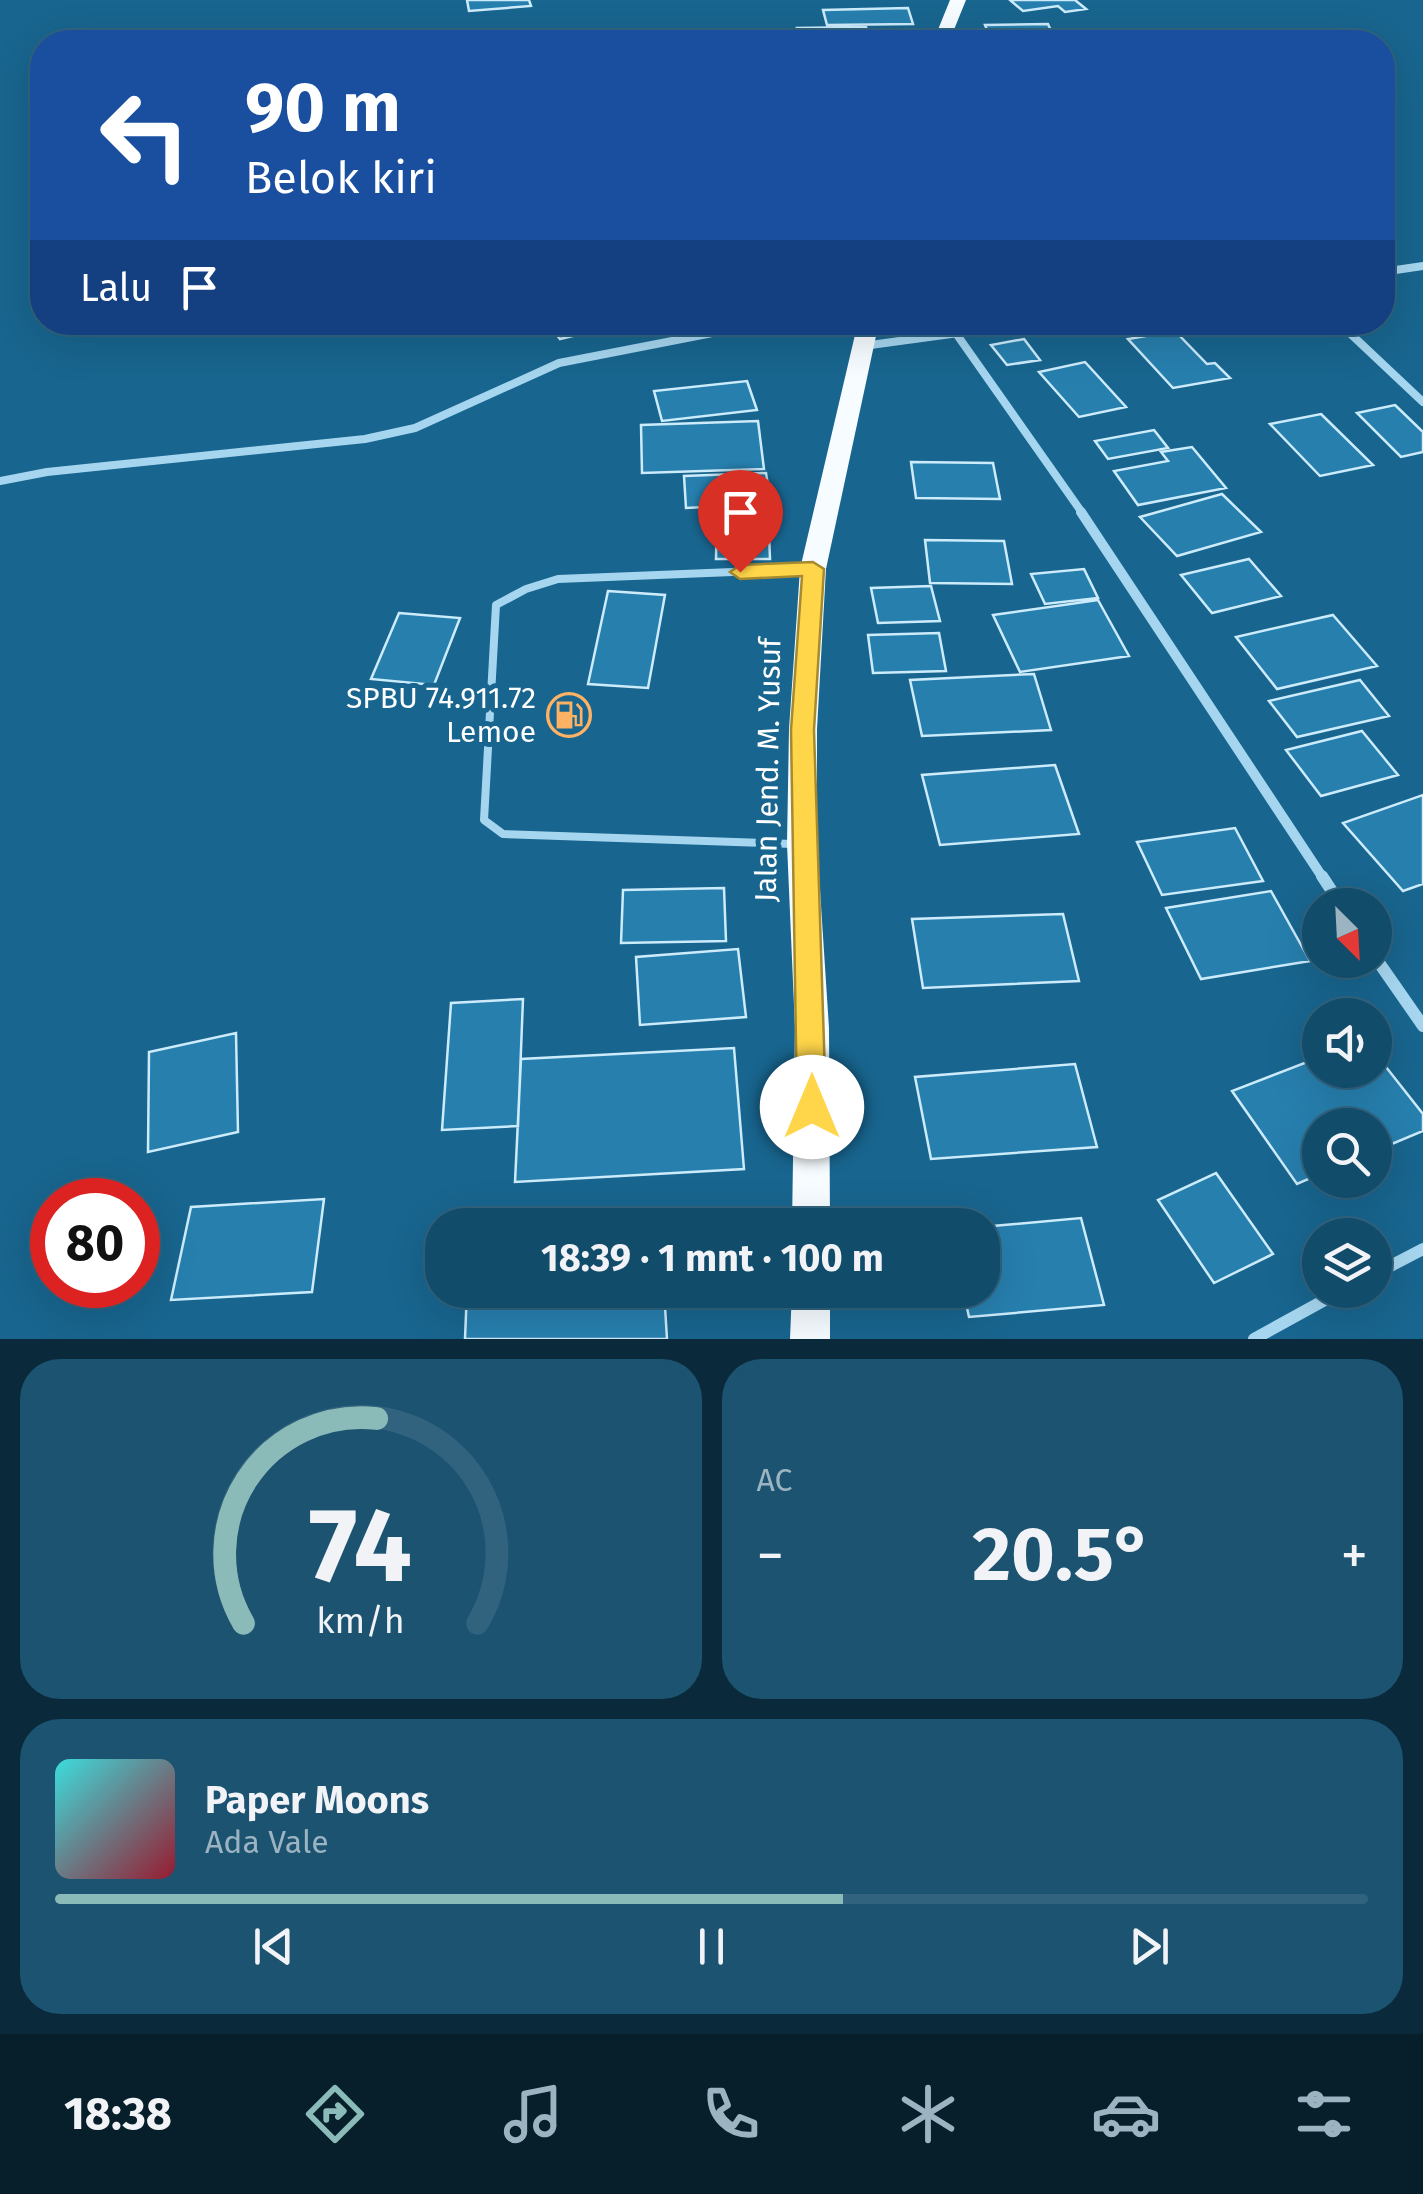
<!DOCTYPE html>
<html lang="id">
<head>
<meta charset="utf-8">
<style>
  body { margin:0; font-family:"Fira Sans",sans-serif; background:#1b5371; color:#f1f3f6; height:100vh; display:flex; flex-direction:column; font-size:38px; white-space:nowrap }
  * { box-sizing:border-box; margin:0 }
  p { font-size:32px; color:#9cb4c1 }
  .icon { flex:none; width:55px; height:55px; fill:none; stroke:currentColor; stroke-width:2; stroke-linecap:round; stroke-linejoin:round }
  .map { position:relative; height:1339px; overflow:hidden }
  .details { display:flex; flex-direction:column; gap:20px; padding:20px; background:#0a2a3b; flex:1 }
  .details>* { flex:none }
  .guide { position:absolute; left:30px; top:30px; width:1365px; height:305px; border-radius:40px; box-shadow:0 10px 40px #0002,0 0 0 2px #31637e; background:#1a4fa0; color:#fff; overflow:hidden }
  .needle { width:65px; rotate:156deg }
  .fabs { position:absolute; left:1302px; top:888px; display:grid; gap:20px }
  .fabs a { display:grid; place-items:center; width:90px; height:90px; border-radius:50%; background:#124c6b; box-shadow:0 10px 40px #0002,0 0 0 2px #31637e; font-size:50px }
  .speed { position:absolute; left:30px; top:1178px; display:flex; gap:20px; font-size:50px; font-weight:700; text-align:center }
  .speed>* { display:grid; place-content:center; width:130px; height:130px; border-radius:50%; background:#124c6b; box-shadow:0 10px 40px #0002,0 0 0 2px #31637e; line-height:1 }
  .speed .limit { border:15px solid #d22; background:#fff; color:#111 }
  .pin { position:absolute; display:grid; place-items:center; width:85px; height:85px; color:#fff; margin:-102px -42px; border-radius:50% 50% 50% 0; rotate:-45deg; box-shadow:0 0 10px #0007 }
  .pin .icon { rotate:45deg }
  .me { position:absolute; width:110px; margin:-55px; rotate:0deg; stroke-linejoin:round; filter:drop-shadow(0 0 8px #0008) }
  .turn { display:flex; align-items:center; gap:35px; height:210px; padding:0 50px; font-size:45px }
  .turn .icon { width:130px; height:130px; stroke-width:2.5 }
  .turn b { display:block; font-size:70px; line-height:85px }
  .then { display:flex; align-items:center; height:95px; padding:0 50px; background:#0003; gap:20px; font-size:38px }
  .big { font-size:75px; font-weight:700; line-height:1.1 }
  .details .widget { flex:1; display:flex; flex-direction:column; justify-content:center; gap:15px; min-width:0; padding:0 35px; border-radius:40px; background:#1b5371 }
  .details .dial { align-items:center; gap:0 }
  .dial svg { height:260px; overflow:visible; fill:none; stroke:#31637e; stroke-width:7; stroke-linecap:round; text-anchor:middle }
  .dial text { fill:#f1f3f6; stroke:none }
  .song { display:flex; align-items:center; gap:30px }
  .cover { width:120px; height:120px; border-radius:15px; background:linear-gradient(135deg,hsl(180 70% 55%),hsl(350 70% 35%)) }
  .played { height:10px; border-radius:5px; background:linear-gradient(90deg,#8bbbb9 60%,#31637e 60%) }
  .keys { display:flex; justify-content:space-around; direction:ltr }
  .heat { display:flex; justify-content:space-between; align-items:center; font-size:55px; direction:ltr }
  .details .tiles { flex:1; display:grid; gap:20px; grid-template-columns:1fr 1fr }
  .widget:last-child { grid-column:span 2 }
  .trip { position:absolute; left:425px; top:1208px; width:575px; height:100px; border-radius:40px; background:#124c6b; box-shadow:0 10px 40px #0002,0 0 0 2px #31637e; font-weight:700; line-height:100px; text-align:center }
  .tab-bar { display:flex; height:160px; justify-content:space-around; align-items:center; background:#071e2b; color:#9cb4c1 }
  .tab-bar .icon { width:70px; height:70px }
  .tab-bar .on { color:#8bbbb9 }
  .tab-bar b { font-size:45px; color:#f1f3f6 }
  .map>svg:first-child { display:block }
  .building { fill:#277fae; stroke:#ccebfb; stroke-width:2.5 }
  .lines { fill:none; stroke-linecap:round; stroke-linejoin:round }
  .service { stroke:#a6d6ef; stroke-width:8 }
  .minor-far2 { stroke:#a6d6ef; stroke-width:8 }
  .minor-far1 { stroke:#a6d6ef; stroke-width:10 }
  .minor { stroke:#a6d6ef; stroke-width:12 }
  .trunk { fill:#f6fcff; fill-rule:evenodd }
  .route { fill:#ffd54a; stroke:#a68a30; stroke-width:2.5 }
  .labels { text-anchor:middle; stroke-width:10; stroke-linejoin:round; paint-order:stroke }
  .poi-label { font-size:30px; fill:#fff; stroke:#18658f; text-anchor:end }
  .street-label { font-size:30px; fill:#fff; stroke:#18658f }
</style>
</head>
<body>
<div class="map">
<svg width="1423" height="1339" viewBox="0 0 1423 1339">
  <rect width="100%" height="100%" fill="#18658f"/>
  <!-- building -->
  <path class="building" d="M467,0H529L531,6L469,11Z
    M1010,0H1075L1086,9L1065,12L1058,6L1023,11Z
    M908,8L913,24L827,25L823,10Z
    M1048,24L1056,42H992L985,25Z
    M866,27L871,42H801L797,28Z
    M547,322H606L610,327L560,339Z
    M1175,331L1207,364L1215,363L1230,378L1173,388L1128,339Z
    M1024,339L1040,360L1007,365L991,345Z
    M1085,362L1126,407L1079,417L1039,372Z
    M747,381L757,410L662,421L654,391Z
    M1395,405L1423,432V452L1401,457L1357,413Z
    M1321,414L1373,465L1320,476L1270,424Z
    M758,421L764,469L642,473L641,425Z
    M1154,430L1168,448L1108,459L1095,441Z
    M1192,447L1226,488L1138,505L1114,471L1168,461L1161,452Z
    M911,462L993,463L1000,499L916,498Z
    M766,473L771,504L686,508L684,476Z
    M1222,494L1261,532L1177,556L1140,517Z
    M717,509H768L770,559H716Z
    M925,540L1004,541L1012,584L930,583Z
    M1249,559L1281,596L1212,613L1181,575Z
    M1084,569L1098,598L1045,604L1031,574Z
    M931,586L940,621L878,623L871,588Z
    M608,591L665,595L648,688L588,684Z
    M1098,600L1129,656L1020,672L993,615Z
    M399,613L460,618L434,685L371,679Z
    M1333,615L1377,666L1277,689L1236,637Z
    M939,633L946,671L873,673L868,635Z
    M1034,674L1051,730L922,736L910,680Z
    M1360,680L1389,716L1297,737L1269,701Z
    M1362,731L1398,775L1321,796L1286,750Z
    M1055,765L1079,834L940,845L922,775Z
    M1423,795V884L1403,891L1343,823Z
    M1235,828L1263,881L1162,895L1137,842Z
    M724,888L726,941L621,943L623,890Z
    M1271,891L1310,961L1201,979L1166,908Z
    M1063,914L1079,981L923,988L912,919Z
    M738,949L746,1017L640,1025L636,957Z
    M523,999L518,1126L442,1130L451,1003Z
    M236,1033L238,1132L148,1152L149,1052Z
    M734,1048L744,1169L515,1182L521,1059Z
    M1375,1053L1423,1114V1131L1375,1151V1125H1320V1174L1297,1184L1232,1091L1320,1057V1070H1375Z
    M1075,1064L1097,1147L931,1159L915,1077Z
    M1216,1173L1273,1254L1214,1283L1158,1200Z
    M324,1199L312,1292L171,1300L191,1207Z
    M1081,1218L1104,1305L969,1317L963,1290H982V1227Z
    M467,1290H664L667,1339H465Z"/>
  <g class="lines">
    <!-- service -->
    <path class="service" d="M793,844L503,834L484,820L496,605L526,589L558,579L807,569"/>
    <!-- minor-far2 -->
    <path class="minor-far2" d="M1382,272L1423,266
      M948,322L1083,514
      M1338,322L1423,402
      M863,346L1039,322
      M0,481L47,472L365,439L415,428L559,363L769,322"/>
    <!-- minor-far1 -->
    <path class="minor-far1" d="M1081,512L1323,878"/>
    <!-- minor -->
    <path class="minor" d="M1322,876L1341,905
      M1375,957L1423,1026
      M1375,1274L1423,1249
      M1254,1339L1343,1290"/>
    <!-- trunk -->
    <path class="trunk" d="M950,0H966L949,42H933Z
      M858,322H879L826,569L817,729V844L829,1028L830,1225H792L795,1028L787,844L789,729L800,569Z
      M792,1290H830V1339H790Z"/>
  </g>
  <!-- route -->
  <path class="route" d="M813,562L824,569L814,730L826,1107L822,1116L812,1120L801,1116L797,1107L791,730L802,576L740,579L730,572L740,565Z"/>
  <!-- icons -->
  <defs>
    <g id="fuel-ring" transform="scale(2.25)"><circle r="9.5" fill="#18658f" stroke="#ffb264" stroke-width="1.5"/><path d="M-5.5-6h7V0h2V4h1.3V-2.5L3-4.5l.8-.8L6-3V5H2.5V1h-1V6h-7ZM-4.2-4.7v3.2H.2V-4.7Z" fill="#ffb264"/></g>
  </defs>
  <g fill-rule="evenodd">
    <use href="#fuel-ring" x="569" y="715"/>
  </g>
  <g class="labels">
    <!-- poi labels -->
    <g class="poi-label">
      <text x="536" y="708">SPBU 74.911.72<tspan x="536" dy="34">Lemoe</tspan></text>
    </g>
    <!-- street labels -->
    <g class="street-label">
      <text transform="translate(768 770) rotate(-89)" y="10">Jalan Jend. M. Yusuf</text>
    </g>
  </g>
</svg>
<div class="fabs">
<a><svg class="needle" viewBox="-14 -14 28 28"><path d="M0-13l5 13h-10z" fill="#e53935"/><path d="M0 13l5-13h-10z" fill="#9cb4c1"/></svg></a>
<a><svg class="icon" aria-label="sound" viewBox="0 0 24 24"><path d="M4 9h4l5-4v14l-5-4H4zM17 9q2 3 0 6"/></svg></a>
<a><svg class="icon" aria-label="search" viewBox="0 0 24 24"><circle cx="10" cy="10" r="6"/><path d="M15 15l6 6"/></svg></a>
<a><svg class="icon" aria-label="layers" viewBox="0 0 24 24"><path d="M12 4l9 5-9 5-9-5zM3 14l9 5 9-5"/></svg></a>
</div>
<div class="speed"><div class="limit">80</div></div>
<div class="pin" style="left:740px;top:572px;background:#d93025"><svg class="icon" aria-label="arrive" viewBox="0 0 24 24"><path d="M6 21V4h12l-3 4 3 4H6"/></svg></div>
<svg class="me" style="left:812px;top:1107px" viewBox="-20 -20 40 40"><circle r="19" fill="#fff"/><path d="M0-13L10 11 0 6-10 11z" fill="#ffd54a"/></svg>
<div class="trip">18:39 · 1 mnt · 100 m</div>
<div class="guide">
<div class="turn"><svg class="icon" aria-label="left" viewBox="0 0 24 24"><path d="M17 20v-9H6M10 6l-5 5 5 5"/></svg><div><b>90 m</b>Belok kiri</div></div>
<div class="then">Lalu<svg class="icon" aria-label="arrive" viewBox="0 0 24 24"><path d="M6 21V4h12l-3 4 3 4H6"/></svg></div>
</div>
</div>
<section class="details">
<div class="tiles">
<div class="widget dial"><svg viewBox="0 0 100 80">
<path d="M14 69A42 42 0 1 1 86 69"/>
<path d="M14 69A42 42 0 0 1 55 6" stroke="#8bbbb9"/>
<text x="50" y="56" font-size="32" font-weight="700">74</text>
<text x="50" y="72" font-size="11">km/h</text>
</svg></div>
<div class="widget"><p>AC</p>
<div class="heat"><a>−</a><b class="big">20.5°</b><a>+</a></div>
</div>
<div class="widget">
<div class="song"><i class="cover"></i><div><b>Paper Moons</b><p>Ada Vale</p></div></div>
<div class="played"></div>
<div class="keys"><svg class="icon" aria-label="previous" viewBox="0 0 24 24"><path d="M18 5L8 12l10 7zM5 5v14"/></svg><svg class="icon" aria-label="pause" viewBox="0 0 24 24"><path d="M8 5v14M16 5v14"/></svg><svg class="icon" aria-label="next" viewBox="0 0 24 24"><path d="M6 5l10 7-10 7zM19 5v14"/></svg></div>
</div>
</div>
</section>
<nav class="tab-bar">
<b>18:38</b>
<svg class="icon on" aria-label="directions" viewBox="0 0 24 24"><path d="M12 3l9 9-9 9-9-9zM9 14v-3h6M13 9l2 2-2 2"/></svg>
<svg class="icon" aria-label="music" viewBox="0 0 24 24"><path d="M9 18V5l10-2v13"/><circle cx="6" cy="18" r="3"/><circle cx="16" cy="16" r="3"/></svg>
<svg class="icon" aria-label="phone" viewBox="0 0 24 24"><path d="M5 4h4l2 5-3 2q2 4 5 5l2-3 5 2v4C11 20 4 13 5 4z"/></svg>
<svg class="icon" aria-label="climate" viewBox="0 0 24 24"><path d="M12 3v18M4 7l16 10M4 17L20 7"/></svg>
<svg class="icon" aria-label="car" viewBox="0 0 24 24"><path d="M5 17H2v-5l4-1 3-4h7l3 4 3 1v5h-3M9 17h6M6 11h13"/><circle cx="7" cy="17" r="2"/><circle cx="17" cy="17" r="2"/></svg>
<svg class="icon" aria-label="filters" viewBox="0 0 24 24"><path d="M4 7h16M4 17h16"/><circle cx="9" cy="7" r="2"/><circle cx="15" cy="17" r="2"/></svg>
</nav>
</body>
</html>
